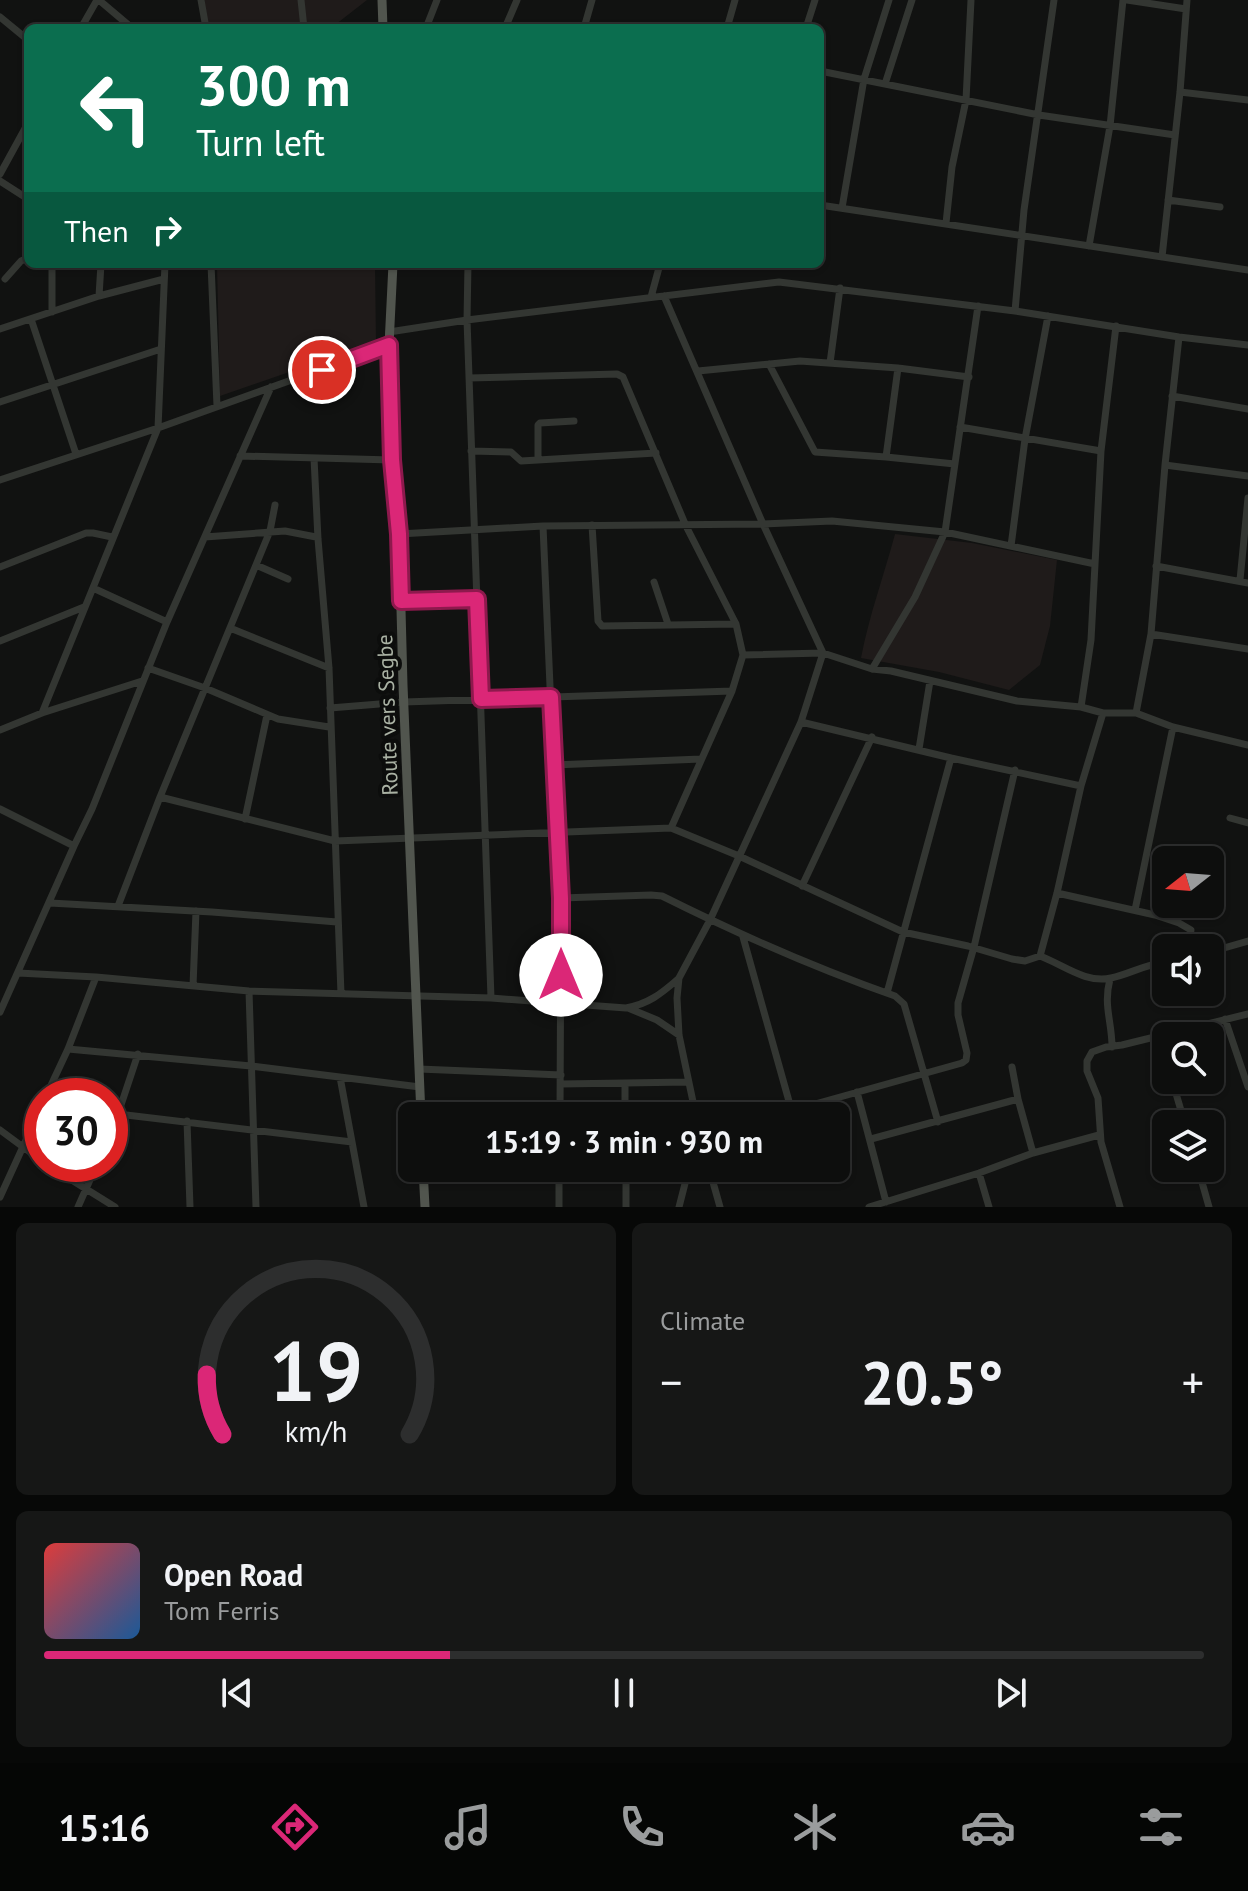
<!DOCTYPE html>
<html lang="en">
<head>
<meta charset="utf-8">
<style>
  body { margin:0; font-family:"PT Sans",sans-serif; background:#161716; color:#f1f3f6; height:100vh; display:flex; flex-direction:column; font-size:30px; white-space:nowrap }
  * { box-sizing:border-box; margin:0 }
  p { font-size:26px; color:#9a9c9d }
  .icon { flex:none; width:44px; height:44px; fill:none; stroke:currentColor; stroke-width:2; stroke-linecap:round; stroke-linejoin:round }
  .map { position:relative; height:1207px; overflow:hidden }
  .drawer { display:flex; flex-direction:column; gap:16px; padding:16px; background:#070807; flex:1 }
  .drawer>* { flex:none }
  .guide { position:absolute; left:24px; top:24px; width:800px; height:244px; border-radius:12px; box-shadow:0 2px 6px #0004,0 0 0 2px #2d2e2e; background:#0b6e4f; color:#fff; overflow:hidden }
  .needle { width:52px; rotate:253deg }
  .tools { position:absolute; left:1152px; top:846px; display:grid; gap:16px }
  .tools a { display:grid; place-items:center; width:72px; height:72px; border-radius:12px; background:#0d0e0d; box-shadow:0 2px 6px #0004,0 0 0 2px #2d2e2e; font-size:40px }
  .speed { position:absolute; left:24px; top:1078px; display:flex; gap:16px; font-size:40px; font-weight:700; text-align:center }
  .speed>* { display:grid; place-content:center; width:104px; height:104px; border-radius:50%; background:#0d0e0d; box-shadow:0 2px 6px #0004,0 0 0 2px #2d2e2e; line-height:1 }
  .speed .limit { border:12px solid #d22; background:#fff; color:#111 }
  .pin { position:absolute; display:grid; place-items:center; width:68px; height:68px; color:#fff; margin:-34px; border:4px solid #fff; border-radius:50%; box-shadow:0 2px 8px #0007 }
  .me { position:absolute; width:88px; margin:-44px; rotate:0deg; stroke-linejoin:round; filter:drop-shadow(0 0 6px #0008) }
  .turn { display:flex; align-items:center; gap:28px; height:168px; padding:0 40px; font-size:36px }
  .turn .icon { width:104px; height:104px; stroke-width:2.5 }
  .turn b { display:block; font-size:56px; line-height:68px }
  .then { display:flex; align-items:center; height:76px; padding:0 40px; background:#0003; gap:16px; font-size:30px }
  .big { font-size:60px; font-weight:800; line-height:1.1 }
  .drawer .widget { flex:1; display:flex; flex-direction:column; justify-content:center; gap:12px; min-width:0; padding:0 28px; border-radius:12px; background:#161716 }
  .drawer .dial { align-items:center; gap:0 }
  .dial svg { height:208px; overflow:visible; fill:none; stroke:#2d2e2e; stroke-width:7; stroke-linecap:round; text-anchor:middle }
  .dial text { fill:#f1f3f6; stroke:none }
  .song { display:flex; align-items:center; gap:24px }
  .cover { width:96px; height:96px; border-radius:12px; background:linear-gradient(135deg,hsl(0 70% 55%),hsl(210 70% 35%)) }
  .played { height:8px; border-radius:4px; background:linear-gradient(90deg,#db2777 35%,#2d2e2e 35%) }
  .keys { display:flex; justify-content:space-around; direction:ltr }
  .heat { display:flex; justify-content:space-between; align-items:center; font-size:44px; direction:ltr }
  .drawer .tiles { flex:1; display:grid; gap:16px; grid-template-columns:1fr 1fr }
  .widget:last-child { grid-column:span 2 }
  .trip { position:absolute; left:398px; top:1102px; width:452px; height:80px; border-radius:12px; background:#0d0e0d; box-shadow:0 2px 6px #0004,0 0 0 2px #2d2e2e; font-weight:800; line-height:80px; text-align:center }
  .dock { display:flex; height:128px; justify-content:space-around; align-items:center; background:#050605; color:#9a9c9d }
  .dock .icon { width:56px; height:56px }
  .dock .active { color:#db2777 }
  .dock b { font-size:36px; color:#f1f3f6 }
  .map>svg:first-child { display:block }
  .green { fill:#1f1b1a }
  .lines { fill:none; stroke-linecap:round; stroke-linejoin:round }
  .minor { stroke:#333632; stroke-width:7 }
  .major { stroke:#51554e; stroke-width:9 }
  .route-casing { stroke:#8e194d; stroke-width:20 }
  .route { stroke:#db2777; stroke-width:14 }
  .labels { text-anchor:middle; stroke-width:8; stroke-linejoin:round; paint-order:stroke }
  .street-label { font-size:22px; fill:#a9b1a3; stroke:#0c0d0c }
</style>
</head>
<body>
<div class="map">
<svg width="1248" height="1207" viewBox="0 0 1248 1207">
  <rect width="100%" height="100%" fill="#111211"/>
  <!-- green -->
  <path class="green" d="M204,0H367L331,28H209Z
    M217,264H375L376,342L220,396Z
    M895,534L972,543L1057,560L1050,626L1040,665L1009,690L939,672L861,658C869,616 884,575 895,534Z"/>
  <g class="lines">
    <!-- minor -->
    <path class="minor" d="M99,0L132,28
      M201,0L206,28
      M301,0L304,28
      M1127,0L1186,9
      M0,17L28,40
      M427,25L450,28
      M81,28L97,0
      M426,28L437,0
      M505,28L517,0
      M584,28L592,0
      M727,28L735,0
      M806,28L815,0
      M820,71L1039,115L1175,135
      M885,84L912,0
      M1180,92L1248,100
      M0,174L28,123
      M0,181L28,199
      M1168,200L1220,207
      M820,205L1248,270
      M842,208L864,79L889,0
      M946,223L952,167L966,100L971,0
      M1089,246L1110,126L1123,0
      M1162,257L1180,92L1187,0
      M52,264V312
      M211,264L217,406
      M468,264L467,320L491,998
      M5,279L21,261L28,258
      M99,296L101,264
      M664,296L763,524L823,653L801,722L710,920L679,978L677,998L679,1035L696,1116
      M651,297L660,264
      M1015,311L1024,210L1054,0
      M31,319L76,454
      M0,329L99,296L164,279
      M389,332L467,320L779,282L1015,311L1179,337L1248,345
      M830,363L840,288
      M769,364L815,452L886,457L955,464
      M698,371L800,361L898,368L969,377
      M469,378L617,374L623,377L686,526L736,624L743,655L732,691L671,828
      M1172,396L1248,409
      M0,402L161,349
      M960,427L1101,451
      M471,451L511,452L521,461L656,453
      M240,456L392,460
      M886,457L898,368
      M314,458L318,539L329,668L341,994
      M538,459V425L540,423L574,421
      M1165,465L1248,476
      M0,480L158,428L389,345
      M592,525L598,621L602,626L736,624
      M543,526L556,823L561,898L560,1116
      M399,534L543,526L763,524L832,521L945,532L1095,564
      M205,537L285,531L316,537L318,539
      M1011,546L1025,439L1048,316
      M256,565L288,579
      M1156,566L1248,583
      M0,567L86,533H93L112,537
      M1240,580L1248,498
      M654,582L668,624
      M93,588L167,622
      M401,601L477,599
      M230,628L329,668
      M1151,634L1248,649
      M0,641L84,607
      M743,655L823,653L872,669L891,671L1017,701L1081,707L1103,713H1136L1173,727L1248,745
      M148,668L205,688L278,719L329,727
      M872,669L915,597L945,532L978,306
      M1081,707L1091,640L1101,451L1116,326
      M330,708L404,702L732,691
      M42,713L158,428L165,264
      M1136,713L1151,634L1165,465L1179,337
      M801,722L951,758L1081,786
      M0,730L42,713L142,681
      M919,749L930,681
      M554,765L701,759
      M160,797L335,841L671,828L739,856L903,932L968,946L1012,959L1025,961L1040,956C1062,964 1086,984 1111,978C1130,974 1146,964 1166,962
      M0,809L74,846
      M1230,818L1248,823
      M245,819L267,715
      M802,886L872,737
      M1057,893L1155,915L1179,923L1191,930L1188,948
      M561,898L651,895L662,896C738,934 815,968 895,996L904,1004L938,1122
      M50,903L212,912L337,922
      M118,906L160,797L270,531L275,505
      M1135,910L1173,727
      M743,937L792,1112
      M1210,952L1248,941
      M1040,956L1057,893L1081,786L1103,713
      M18,973L96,977L249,991L491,998L626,1008C648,1004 661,994 678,979
      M1110,979C1103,1006 1112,1021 1112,1047
      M193,986L196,911
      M249,991L256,1207
      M887,993L951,758
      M628,1008L657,1020L679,1035
      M0,1012L74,846L92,809L167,622L271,387
      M1225,1019L1248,1087
      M1159,1036L1166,1059
      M68,1049L251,1066L420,1087
      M1012,1067L1018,1099L1033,1153
      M419,1069L561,1075
      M340,1077L364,1207
      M1172,1080L1185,1124
      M625,1083V1116
      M561,1084L688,1082
      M857,1092L886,1202
      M46,1096L68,1049L96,977
      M118,1114L352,1142
      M772,1116L962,1063L966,1060L967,1053L958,1015V1003L974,947L1015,770
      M187,1121L190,1207
      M0,1130L42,1161
      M110,1134L118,1114L138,1054
      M871,1139L1018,1099
      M46,1164L115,1207
      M559,1168V1207
      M626,1168V1207
      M709,1168L720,1207
      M1198,1168L1209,1207
      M979,1173L989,1207
      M0,1197L42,1105
      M78,1207L97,1164
      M679,1207L689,1168
      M869,1207L979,1173L1033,1153L1099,1135
      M1120,1207L1101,1142L1098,1098L1087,1071V1061L1092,1052L1106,1047L1122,1045L1248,1014"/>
    <!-- major -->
    <path class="major" d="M382,0L383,28
      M393,264L389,345L392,460L399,534L403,685L421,1116
      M423,1168L425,1207"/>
  </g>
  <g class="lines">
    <!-- route casing -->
    <g class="route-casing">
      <path id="route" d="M322,370L389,345L392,460L399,534L401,601L477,599L481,699L551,697L561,898V975"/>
    </g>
    <!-- route -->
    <use href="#route" class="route"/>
  </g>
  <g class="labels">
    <!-- street labels -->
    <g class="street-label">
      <text transform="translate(387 715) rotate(-92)" y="8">Route vers Segbe</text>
    </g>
  </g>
</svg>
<div class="tools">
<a><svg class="needle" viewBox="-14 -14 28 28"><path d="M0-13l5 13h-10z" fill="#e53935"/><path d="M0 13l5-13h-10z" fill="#9a9c9d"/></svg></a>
<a><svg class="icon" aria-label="sound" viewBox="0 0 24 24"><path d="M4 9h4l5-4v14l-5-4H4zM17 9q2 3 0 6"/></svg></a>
<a><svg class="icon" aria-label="search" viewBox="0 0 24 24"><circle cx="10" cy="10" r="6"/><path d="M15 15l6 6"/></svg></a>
<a><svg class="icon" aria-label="layers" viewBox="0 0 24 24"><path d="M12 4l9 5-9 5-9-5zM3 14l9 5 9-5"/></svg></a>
</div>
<div class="speed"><div class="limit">30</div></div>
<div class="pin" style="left:322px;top:370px;background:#d93025"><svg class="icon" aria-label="arrive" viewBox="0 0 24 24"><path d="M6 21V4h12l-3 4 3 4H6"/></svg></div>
<svg class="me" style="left:561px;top:975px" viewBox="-20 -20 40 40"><circle r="19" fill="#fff"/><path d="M0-13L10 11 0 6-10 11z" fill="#db2777"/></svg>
<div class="trip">15:19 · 3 min · 930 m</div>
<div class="guide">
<div class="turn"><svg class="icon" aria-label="left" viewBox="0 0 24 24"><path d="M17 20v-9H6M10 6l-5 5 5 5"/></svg><div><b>300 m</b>Turn left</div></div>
<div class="then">Then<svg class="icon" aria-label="right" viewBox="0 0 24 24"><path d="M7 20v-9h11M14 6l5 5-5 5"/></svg></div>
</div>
</div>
<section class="drawer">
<div class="tiles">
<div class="widget dial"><svg viewBox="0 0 100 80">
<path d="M14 69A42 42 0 1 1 86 69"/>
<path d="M14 69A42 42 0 0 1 8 46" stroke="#db2777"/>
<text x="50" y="56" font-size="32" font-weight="700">19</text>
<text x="50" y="72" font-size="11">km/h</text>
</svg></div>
<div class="widget"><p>Climate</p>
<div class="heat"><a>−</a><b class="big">20.5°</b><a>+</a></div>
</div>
<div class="widget">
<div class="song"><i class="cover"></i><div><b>Open Road</b><p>Tom Ferris</p></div></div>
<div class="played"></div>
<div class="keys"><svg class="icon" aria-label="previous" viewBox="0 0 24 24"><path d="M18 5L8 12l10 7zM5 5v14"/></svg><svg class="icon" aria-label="pause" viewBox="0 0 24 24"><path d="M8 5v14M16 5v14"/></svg><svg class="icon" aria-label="next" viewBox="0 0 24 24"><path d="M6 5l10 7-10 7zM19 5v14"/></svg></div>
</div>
</div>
</section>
<nav class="dock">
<b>15:16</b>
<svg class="icon active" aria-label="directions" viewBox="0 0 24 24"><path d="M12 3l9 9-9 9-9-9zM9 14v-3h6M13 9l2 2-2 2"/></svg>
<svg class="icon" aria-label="music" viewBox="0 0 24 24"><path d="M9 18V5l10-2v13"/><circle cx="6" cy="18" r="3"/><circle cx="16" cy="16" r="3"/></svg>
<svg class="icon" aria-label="phone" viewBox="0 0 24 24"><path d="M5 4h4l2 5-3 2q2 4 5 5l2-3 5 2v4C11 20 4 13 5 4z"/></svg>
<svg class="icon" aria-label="climate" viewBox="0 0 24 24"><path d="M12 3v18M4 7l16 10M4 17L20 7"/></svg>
<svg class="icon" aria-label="car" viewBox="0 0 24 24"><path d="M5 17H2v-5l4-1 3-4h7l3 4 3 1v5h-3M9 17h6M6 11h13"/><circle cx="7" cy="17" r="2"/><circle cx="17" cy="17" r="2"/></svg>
<svg class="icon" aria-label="filters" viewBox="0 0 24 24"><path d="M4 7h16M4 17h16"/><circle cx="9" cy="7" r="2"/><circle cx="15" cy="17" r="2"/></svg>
</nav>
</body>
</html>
